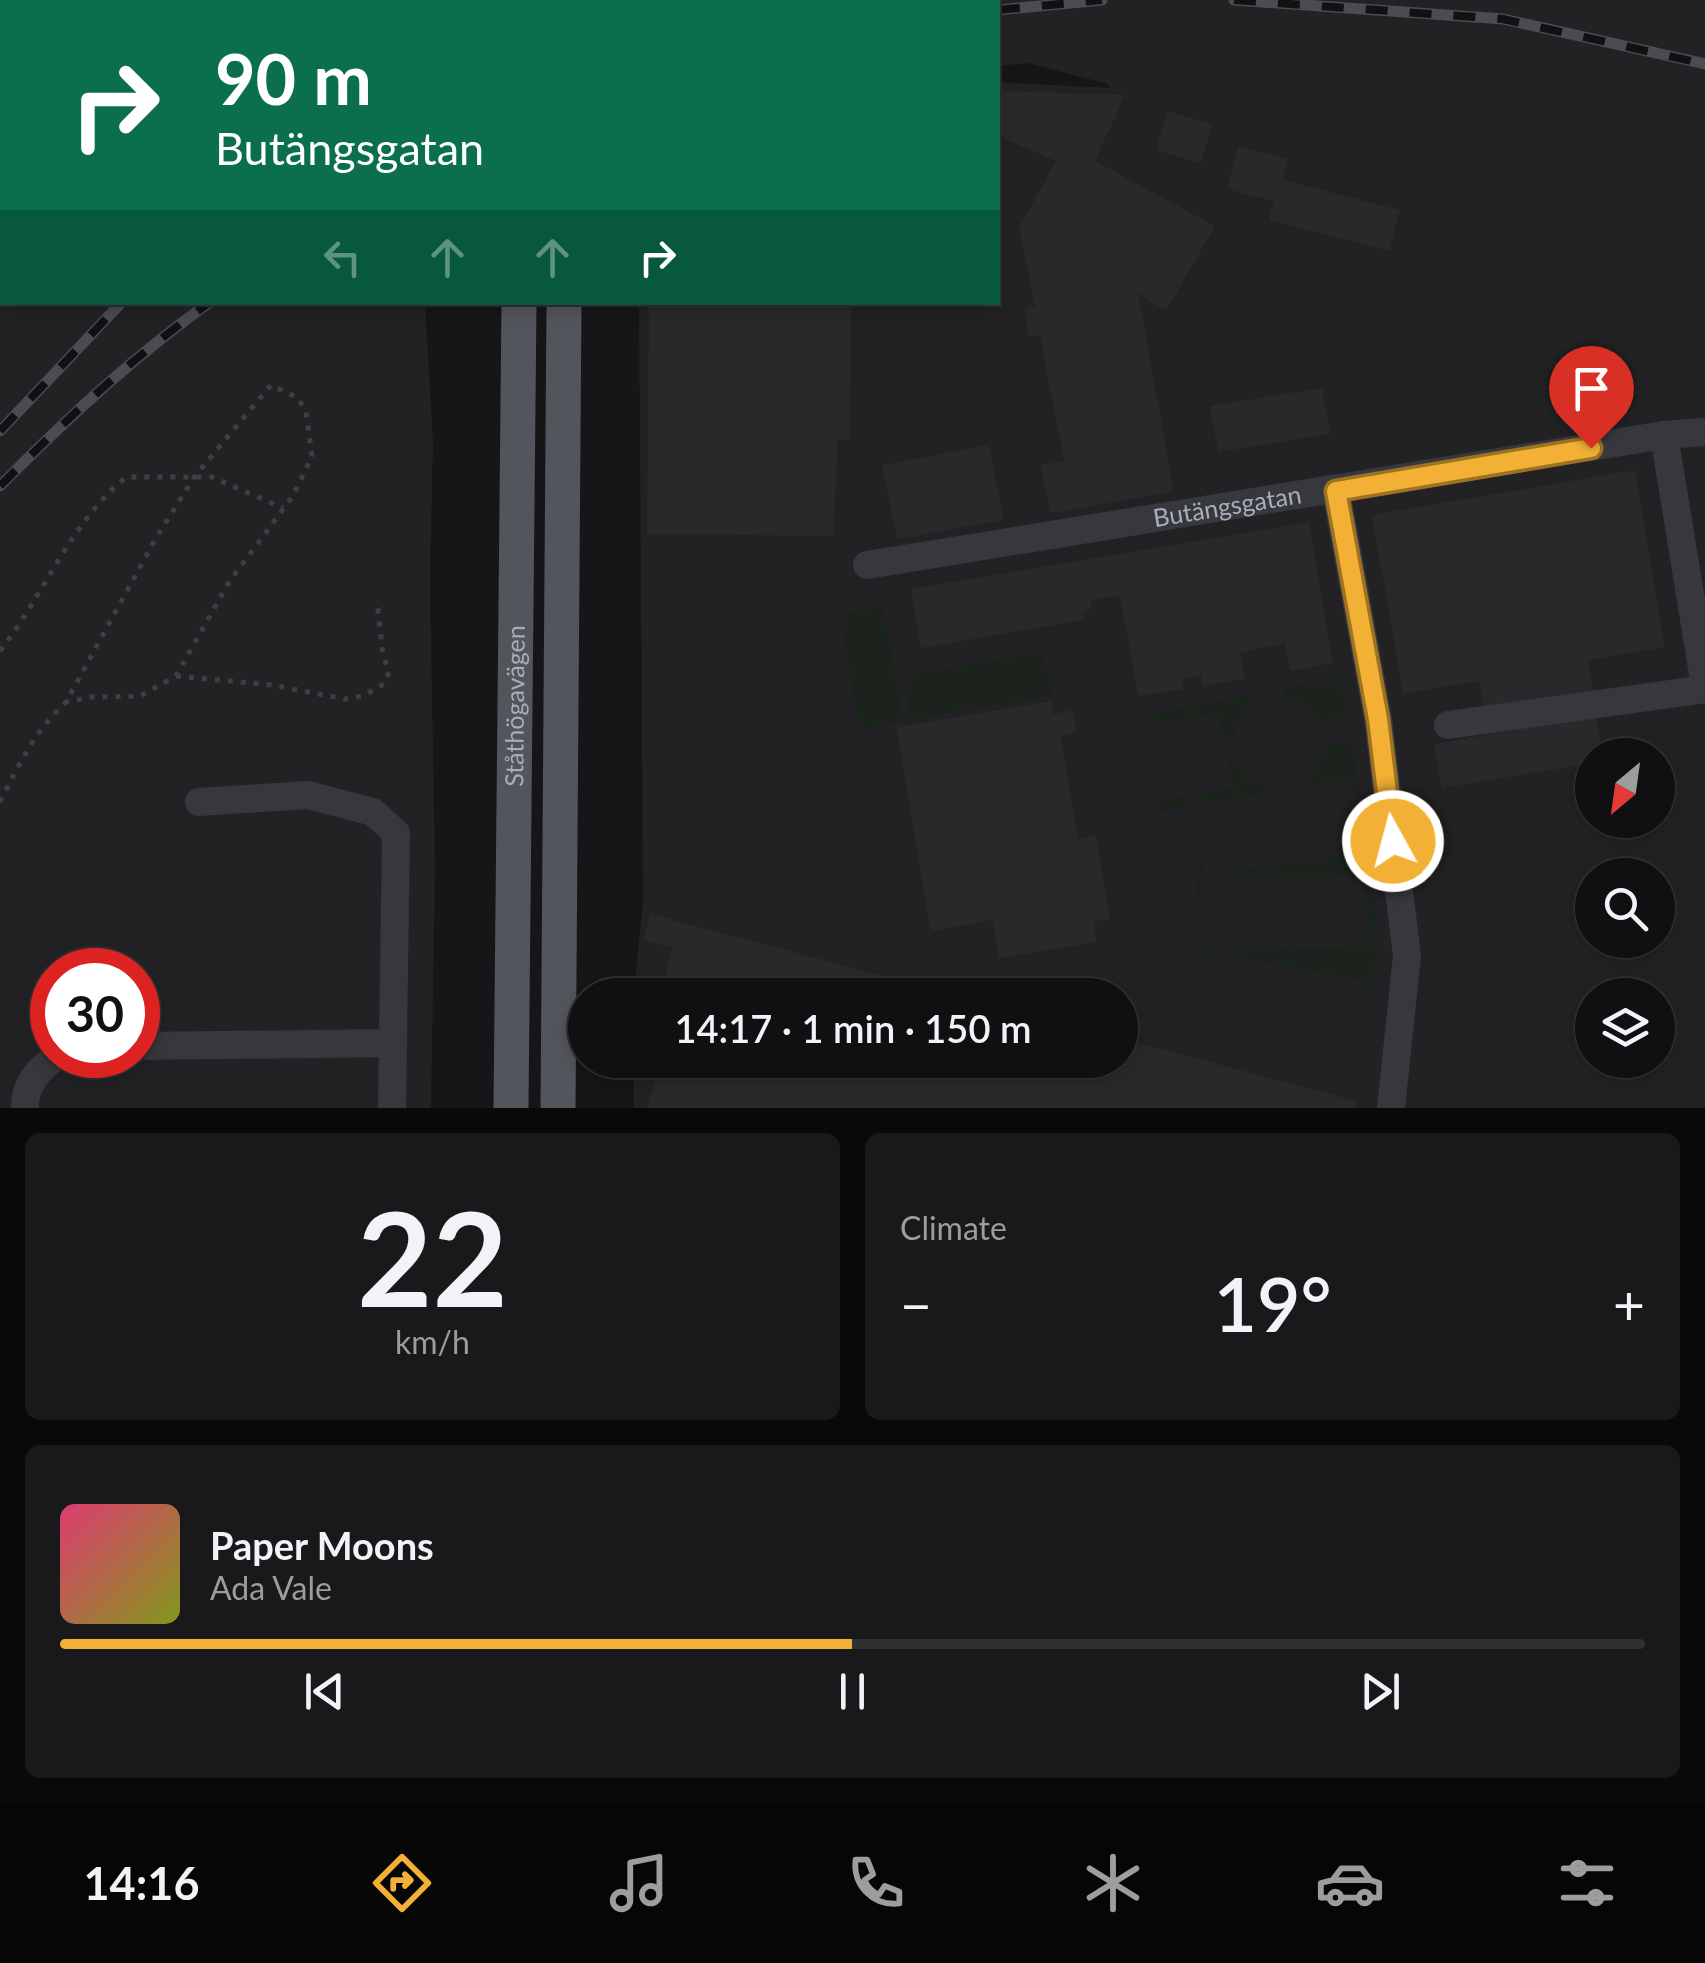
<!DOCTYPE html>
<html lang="en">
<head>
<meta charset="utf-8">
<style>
  body { margin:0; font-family:Lato,sans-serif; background:#19191b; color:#f1f3f6; height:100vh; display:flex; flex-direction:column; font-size:38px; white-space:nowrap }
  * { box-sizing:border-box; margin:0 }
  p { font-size:32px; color:#9c9d9f }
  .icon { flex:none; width:55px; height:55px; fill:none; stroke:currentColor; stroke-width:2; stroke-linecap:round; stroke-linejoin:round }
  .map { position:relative; height:1108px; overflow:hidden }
  .details { display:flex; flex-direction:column; gap:25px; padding:25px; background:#09090a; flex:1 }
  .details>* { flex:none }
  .top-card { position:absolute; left:0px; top:0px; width:1000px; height:305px; box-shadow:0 5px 15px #0003,0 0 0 2px #303032; background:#0b6e4f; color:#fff; overflow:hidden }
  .needle { width:65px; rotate:209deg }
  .fabs { position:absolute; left:1575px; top:738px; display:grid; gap:20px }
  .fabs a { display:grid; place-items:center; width:100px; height:100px; border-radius:50%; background:#101012; box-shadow:0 5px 15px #0003,0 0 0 2px #303032; font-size:50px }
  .speed { position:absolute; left:30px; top:948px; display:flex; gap:20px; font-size:50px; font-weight:700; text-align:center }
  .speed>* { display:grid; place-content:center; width:130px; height:130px; border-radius:50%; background:#101012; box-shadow:0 5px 15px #0003,0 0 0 2px #303032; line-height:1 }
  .speed .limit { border:15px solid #d22; background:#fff; color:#111 }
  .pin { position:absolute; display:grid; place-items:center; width:85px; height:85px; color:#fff; margin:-102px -42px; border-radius:50% 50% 50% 0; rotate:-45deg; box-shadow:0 0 10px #0007 }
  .pin .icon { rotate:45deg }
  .me { position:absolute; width:110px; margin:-55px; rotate:353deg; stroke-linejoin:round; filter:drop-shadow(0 0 8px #0008) }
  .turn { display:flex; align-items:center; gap:35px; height:210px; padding:0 50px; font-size:45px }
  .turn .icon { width:130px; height:130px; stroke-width:2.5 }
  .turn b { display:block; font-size:70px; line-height:85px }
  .lanes { display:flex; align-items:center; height:95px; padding:0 50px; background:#0003; justify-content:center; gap:50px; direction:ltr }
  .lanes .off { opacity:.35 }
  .big { font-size:75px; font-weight:600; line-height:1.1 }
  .details .tile { flex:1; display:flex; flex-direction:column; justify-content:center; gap:15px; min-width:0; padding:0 35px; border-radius:15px; background:#19191b }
  .details .dial { align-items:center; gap:0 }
  .dial b { font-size:130px; line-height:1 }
  .song { display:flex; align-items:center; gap:30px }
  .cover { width:120px; height:120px; border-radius:15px; background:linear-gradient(135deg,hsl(340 70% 55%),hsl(70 70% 35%)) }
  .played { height:10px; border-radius:5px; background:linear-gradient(90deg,#f2b134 50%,#303032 50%) }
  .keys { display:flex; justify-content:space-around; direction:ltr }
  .heat { display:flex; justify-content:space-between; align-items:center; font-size:55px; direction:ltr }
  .details .tiles { flex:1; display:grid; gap:25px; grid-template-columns:1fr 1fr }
  .tile:last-child { grid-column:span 2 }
  .trip { position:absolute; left:568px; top:978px; width:570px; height:100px; border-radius:50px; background:#101012; box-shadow:0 5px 15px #0003,0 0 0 2px #303032; font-weight:600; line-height:100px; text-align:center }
  .tabs { display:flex; height:160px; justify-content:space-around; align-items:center; background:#060607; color:#9c9d9f }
  .tabs .icon { width:70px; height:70px }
  .tabs .on { color:#f2b134 }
  .tabs b { font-size:45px; color:#f1f3f6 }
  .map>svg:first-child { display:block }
  .built { fill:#222225; fill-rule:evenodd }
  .green { fill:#1c231d }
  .building { fill:#29292c }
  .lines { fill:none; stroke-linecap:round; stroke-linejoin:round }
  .major-tunnel { stroke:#333438; stroke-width:35; stroke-dasharray:35 18; stroke-linecap:butt }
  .path { stroke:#3d3f44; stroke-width:5; stroke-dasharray:5 8; stroke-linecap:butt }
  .minor { stroke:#37383d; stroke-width:28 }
  .major { stroke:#53555c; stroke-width:35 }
  .rail-casing { stroke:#4a4c52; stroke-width:11 }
  .rail { stroke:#111113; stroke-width:8; stroke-dasharray:22; stroke-linecap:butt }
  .route-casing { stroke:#9d7322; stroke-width:25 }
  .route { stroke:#f2b134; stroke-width:18 }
  .labels { text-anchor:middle; stroke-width:10; stroke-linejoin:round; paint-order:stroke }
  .street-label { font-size:25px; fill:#a8adb8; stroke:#111113 }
</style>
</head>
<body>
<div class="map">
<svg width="1705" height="1108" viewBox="0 0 1705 1108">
  <rect width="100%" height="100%" fill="#161618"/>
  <!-- built -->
  <path class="built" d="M0,0H1705V1108H634V1060H1120V995H634L643,900L639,303L998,302V82L1110,88L1108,84L1028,63L998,66V2H2V302L425,303L433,441L430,579L435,868L431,1108H0ZM1592,755H1658V820H1592ZM1592,875H1658V940H1592ZM52,970H138V1055H52ZM1592,995H1658V1060H1592Z"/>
  <!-- green -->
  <path class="green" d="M883,606L903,721L859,731L841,614Z
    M1043,652L1052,696L911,719L904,675Z
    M1341,679L1347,717L1319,721L1309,706L1283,695V687Z
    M1255,693L1257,700L1243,711L1233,737L1224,739L1218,713L1146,728L1144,716Z
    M1351,741L1361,801H1355L1351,780L1300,787L1299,783L1320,762L1324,745Z
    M1236,760C1241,775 1256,785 1272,786L1273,792L1160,812L1158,800L1233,788L1228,761Z
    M1365,823L1377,926L1374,1004L1365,1003L1367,981L1209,953L1207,970L1203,968L1202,931L1207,930L1208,951L1370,947L1366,876L1206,878L1207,900H1198L1192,859L1200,856L1206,876L1362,851L1360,825Z"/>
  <!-- building -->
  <path class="building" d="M999,91L1125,95L1095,161L1215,226L1166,311L1138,293L1174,492L1051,513L1040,465L1064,461L1040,336H1029L1025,309L1035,306L1019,228L1056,161L998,136Z
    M1168,111L1212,124L1201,164L1156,150Z
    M1238,146L1288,159L1282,180L1400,210L1389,251L1269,220L1274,201L1227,189Z
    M649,302H851L850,440H838L833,536L647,534Z
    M1322,388L1330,434L1218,452L1210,406Z
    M989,445L1004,520L897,539L882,465Z
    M1635,470L1665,647L1588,660L1593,693L1484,711L1479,681L1403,694L1372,515Z
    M1309,522L1333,663L1290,671L1285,644L1240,652L1245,679L1202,686L1201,675L1182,679L1184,689L1138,696L1120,595L1091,600L1092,609L1083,610L1084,620L921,648L911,589Z
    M1051,701L1053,714L1073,710L1077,733L1061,736L1078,839L1096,836L1110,919L1093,922L1097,942L999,958L993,920L931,931L897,727Z
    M1596,716L1603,755H1592V763L1442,788L1434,744Z
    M650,914L952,994V995H660L673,948L643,940Z
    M1120,1038L1356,1101L1354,1108H647L660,1060H1120Z"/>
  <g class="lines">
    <!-- major-tunnel -->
    <path class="major-tunnel" d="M523,2V0
      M566,2V0"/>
    <!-- path -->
    <path class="path" d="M0,651C44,595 70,523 126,477H212L283,508
      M176,676L272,685L345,699L363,696L384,684L389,672L383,655L377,600
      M0,802C19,764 35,731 66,702L156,538L195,476L271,385L298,398L306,412L312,456L293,496L229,582L176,676L140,696L91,697L66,702"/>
    <!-- minor -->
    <g class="minor">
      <path d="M1664,435L1705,686"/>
      <path d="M1336,491L1378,719L1407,956L1391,1108"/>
      <path id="s1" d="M867,565L1664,435L1705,432"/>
      <path d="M1448,725L1705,689"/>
      <path d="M199,802L308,795L373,812L396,833L392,1108"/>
      <path d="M138,1046L393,1043"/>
      <path d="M25,1108C24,1084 40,1068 58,1055"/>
    </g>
    <!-- major -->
    <g class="major">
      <path id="s2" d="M511,1108L519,302"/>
      <path d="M558,1108L564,302"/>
    </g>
    <!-- rail casing -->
    <g class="rail-casing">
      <path id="rail" d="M1234,0L1503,19L1705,64
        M508,2L513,0
        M998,10L1102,0
        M0,431L122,302
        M0,486C66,419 133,357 210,302"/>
    </g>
    <!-- rail -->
    <use href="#rail" class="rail"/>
  </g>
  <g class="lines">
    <!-- route casing -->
    <g class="route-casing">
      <path id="route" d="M1393,841L1378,719L1336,491L1591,448"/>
    </g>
    <!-- route -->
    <use href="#route" class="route"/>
  </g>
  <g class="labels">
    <!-- street labels -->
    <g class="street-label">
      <text dy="9" stroke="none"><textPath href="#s1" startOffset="365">Butängsgatan</textPath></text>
      <text dy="9" stroke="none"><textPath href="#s2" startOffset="402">Ståthögavägen</textPath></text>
    </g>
  </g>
</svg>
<div class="fabs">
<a><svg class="needle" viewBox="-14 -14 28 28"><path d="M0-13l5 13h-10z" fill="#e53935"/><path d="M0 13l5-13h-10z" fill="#9c9d9f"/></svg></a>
<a><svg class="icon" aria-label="search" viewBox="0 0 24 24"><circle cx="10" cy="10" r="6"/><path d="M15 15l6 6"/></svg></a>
<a><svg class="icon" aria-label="layers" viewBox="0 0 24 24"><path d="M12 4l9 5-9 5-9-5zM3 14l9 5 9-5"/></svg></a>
</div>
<div class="speed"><div class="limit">30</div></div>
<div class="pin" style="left:1591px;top:448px;background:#d93025"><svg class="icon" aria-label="arrive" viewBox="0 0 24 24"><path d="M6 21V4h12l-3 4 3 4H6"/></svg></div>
<svg class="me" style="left:1393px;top:841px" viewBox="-20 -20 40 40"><circle r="17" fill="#f2b134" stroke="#fff" stroke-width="3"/><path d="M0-11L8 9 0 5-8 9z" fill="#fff"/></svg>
<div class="trip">14:17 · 1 min · 150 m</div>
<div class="top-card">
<div class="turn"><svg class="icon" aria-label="right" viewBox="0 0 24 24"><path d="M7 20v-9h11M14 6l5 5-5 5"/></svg><div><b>90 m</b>Butängsgatan</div></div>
<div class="lanes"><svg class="icon off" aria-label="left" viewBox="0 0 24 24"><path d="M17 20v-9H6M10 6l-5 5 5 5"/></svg><svg class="icon off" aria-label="ahead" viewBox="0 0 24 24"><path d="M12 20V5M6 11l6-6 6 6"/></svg><svg class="icon off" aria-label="ahead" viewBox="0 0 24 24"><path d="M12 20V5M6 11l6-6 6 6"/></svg><svg class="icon" aria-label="right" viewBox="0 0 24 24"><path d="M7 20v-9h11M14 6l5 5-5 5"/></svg></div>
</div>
</div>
<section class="details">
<div class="tiles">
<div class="tile dial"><b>22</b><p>km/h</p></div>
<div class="tile"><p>Climate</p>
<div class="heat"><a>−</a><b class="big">19°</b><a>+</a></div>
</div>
<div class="tile">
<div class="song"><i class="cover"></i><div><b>Paper Moons</b><p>Ada Vale</p></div></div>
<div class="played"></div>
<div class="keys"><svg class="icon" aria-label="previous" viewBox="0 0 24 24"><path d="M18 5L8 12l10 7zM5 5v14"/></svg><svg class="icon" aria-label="pause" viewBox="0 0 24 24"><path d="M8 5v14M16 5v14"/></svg><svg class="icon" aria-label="next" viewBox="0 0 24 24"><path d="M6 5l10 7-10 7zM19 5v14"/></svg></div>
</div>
</div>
</section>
<nav class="tabs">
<b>14:16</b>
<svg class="icon on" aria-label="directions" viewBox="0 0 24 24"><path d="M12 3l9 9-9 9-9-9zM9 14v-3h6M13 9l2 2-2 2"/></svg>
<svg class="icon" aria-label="music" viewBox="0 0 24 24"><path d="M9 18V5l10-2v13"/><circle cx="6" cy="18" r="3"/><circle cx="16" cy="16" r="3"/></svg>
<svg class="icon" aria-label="phone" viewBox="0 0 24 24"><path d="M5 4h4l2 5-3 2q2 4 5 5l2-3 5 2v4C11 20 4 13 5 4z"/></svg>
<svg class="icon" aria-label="climate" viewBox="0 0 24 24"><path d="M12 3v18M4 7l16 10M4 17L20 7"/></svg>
<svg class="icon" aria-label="car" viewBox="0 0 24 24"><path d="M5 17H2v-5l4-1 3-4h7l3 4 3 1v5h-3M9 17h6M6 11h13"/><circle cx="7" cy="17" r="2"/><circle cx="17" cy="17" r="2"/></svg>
<svg class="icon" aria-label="filters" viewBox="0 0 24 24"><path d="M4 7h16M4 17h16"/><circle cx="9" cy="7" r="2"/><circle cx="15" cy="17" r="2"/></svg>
</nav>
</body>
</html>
